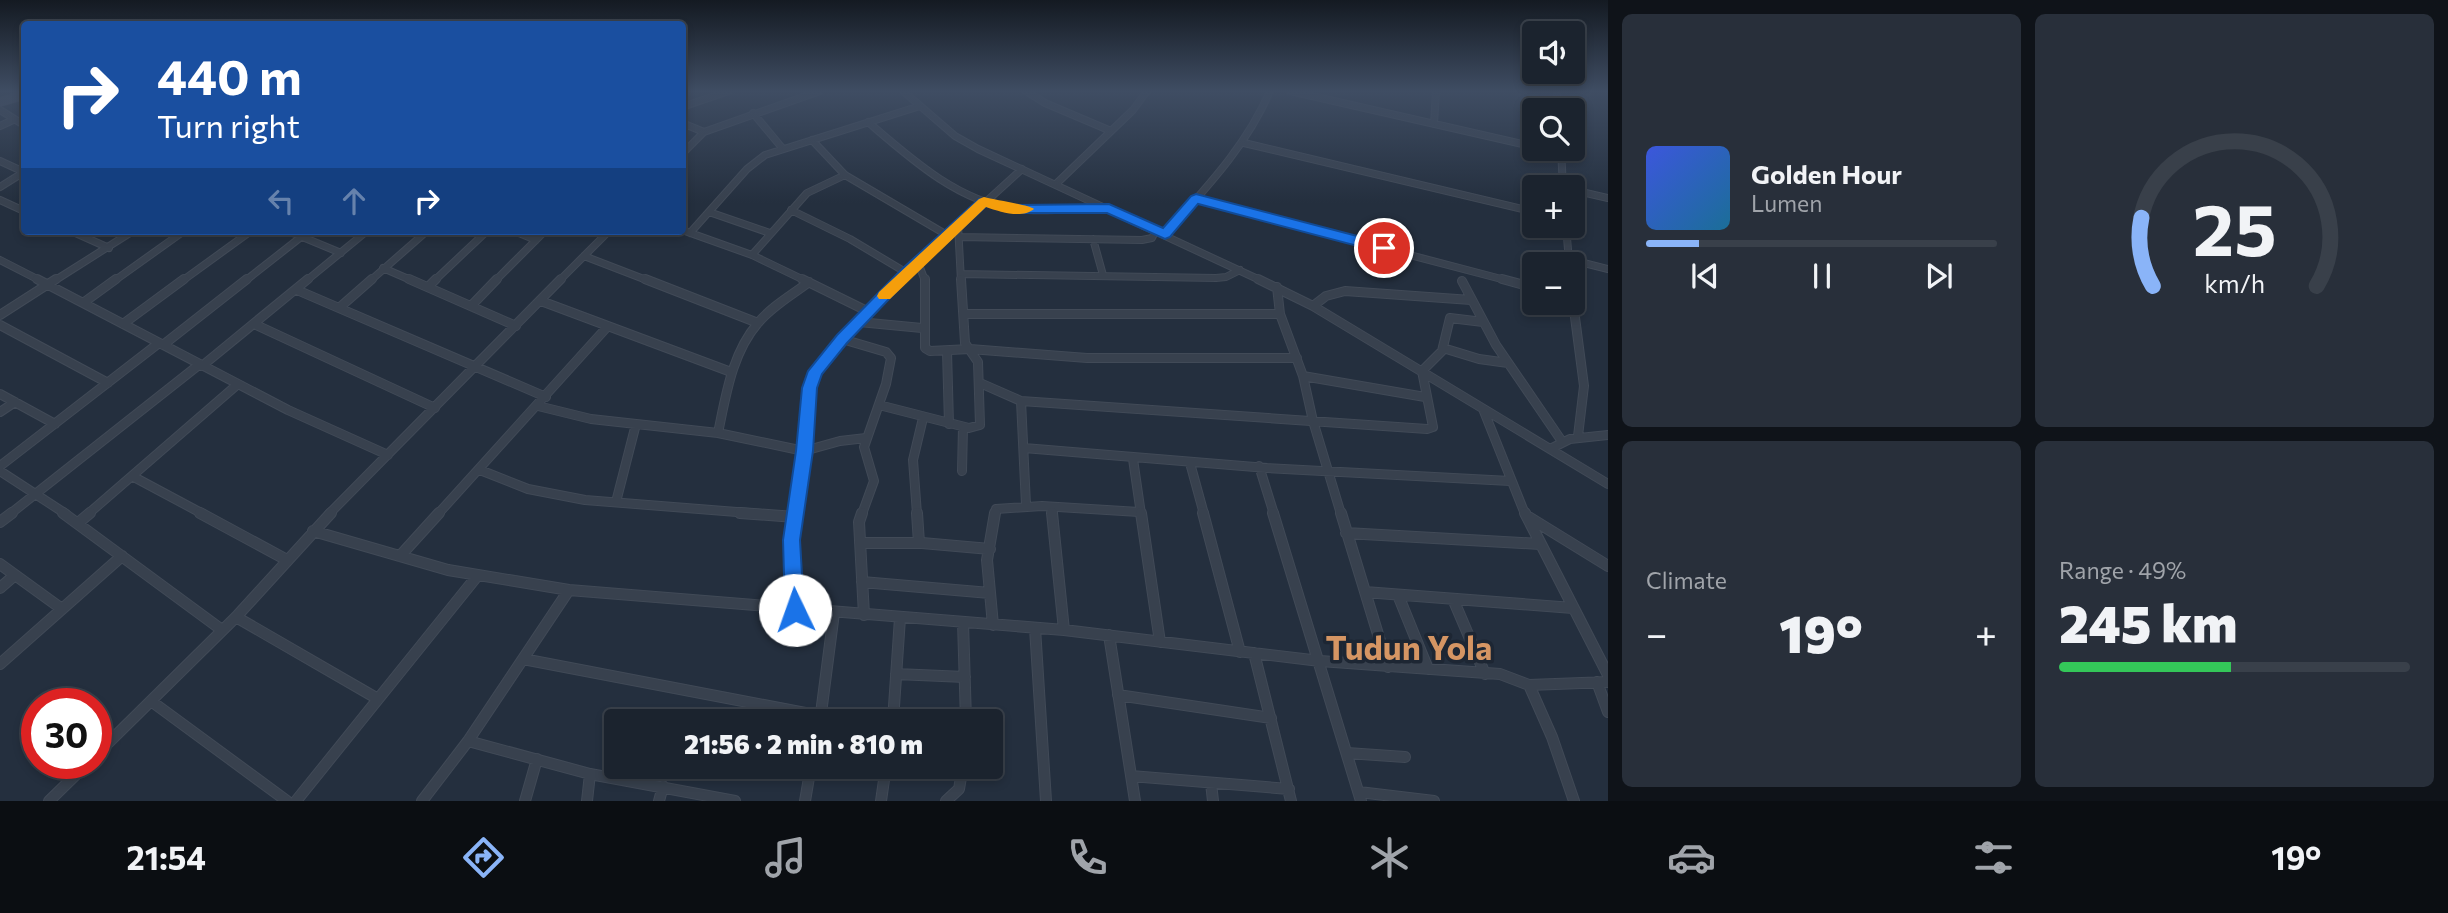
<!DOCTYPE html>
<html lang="en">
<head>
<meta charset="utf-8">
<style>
  body { margin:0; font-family:Commissioner,sans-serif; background:#282f3a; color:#f1f3f6; height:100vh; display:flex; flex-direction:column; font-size:26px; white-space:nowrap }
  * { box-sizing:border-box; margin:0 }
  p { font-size:23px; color:#a0a4aa }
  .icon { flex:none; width:38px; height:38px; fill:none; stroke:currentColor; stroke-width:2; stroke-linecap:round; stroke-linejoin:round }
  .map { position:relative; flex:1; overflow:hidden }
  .drawer { display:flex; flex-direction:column; gap:14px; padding:14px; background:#0f1319; width:840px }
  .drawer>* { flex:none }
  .guide { position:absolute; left:21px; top:21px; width:665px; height:214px; border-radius:7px; box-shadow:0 4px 10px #0003,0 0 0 2px #39404a; background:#1a4fa0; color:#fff; overflow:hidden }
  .fabs { position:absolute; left:1522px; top:21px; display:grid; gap:14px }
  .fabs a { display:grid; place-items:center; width:63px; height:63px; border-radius:7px; background:#1b232e; box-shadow:0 4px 10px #0003,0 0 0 2px #39404a; font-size:35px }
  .speed { position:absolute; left:21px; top:688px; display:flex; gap:14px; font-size:35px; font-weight:700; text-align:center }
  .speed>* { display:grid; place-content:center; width:91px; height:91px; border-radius:50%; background:#1b232e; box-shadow:0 4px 10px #0003,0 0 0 2px #39404a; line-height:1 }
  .speed .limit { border:10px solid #d22; background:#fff; color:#111 }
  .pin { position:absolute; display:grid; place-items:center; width:60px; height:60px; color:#fff; margin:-30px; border:4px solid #fff; border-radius:50%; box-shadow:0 2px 7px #0007 }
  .me { position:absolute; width:77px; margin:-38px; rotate:357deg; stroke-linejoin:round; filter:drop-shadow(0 0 5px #0008) }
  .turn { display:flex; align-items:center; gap:24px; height:147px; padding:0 21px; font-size:32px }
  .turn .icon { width:91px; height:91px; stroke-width:2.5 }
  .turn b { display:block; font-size:49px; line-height:60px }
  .lanes { display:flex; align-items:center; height:66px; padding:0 21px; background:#0003; justify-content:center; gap:35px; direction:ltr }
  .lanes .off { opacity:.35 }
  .big { font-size:52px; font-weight:800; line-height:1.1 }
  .drawer .tile { flex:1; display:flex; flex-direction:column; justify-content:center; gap:10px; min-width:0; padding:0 24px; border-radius:10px; background:#282f3a }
  .drawer .dial { align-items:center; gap:0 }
  .dial svg { height:182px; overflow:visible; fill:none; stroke:#39404a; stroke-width:7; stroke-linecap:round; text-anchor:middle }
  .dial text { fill:#f1f3f6; stroke:none }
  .song { display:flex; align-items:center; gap:21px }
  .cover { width:84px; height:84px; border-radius:10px; background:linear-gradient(135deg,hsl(230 70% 55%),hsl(200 70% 35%)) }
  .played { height:7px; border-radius:4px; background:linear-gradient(90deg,#8ab4f8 15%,#39404a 15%) }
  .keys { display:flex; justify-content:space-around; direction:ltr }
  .heat { display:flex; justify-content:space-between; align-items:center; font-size:38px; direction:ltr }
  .charge { height:10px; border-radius:5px; background:linear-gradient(90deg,#34c759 49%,#39404a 0) }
  .drawer .tiles { flex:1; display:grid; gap:14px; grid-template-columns:repeat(2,1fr) }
  .trip { position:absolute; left:604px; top:709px; width:399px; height:70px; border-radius:7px; background:#1b232e; box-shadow:0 4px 10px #0003,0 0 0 2px #39404a; font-weight:800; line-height:70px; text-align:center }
  .tabs { display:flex; height:112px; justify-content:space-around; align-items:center; background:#0b0e12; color:#a0a4aa }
  .tabs .icon { width:49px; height:49px }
  .tabs .active { color:#8ab4f8 }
  .tabs b { font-size:32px; color:#f1f3f6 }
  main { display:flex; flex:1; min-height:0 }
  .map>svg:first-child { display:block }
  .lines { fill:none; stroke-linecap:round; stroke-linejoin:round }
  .minor-far2-casing { stroke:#414a57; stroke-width:8 }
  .minor-far1-casing { stroke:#414a57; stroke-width:10 }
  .minor-casing { stroke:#414a57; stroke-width:12 }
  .secondary-casing { stroke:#414a57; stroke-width:10 }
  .minor-far2 { stroke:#38414e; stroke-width:6 }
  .minor-far1 { stroke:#38414e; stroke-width:8 }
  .minor { stroke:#38414e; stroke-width:10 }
  .secondary { stroke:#465061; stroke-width:9 }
  .route { fill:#1a73e8; stroke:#114b97; stroke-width:2 }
  .slow { fill:#f59e0b }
  .labels { text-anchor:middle; stroke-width:7; stroke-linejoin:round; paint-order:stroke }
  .near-district-label { font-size:33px; font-weight:bold; fill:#d59563; stroke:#1d2633 }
</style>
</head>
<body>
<main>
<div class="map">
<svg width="1608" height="801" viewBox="0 0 1608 801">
  <rect width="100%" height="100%" fill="#242f3e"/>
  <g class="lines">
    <!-- minor-far2 casing -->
    <g class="minor-far2-casing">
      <path id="minor-far2" d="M903,91L955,136L978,149L1262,281
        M1026,91L1045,103L1111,131
        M1290,91L1535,147
        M1557,91L1558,110
        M682,107L729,91
        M0,110L24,125
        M753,113L783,149
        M868,122C910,158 957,201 1014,209C1044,213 1076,208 1106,208
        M682,123L704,132
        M1434,124L1436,91
        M0,126L13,120
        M812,140L845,175L947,235
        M1244,143L1535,212
        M1542,149L1561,153
        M1561,149L1563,187
        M682,154L704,132L820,91
        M0,161L24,172
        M1056,184L1133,110L1147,91
        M0,187L24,172
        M1573,190L1608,198
        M1196,199L1509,281
        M0,200L24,211
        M791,210L850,239L907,273
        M709,212L770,233
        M958,225L961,281
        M1566,226L1569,261
        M682,230L752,255L806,281
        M71,231L109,248
        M288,231L341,253
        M514,231L536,240
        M690,233L747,169L765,155L920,106
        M1165,234C1205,189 1246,147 1270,91
        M959,237L1142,240L1152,238L1156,230
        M1093,239L1103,275
        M752,255L807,193L845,175
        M584,256L649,281
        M1568,259L1608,269
        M0,260L41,281
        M918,262L925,281
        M383,268L413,281
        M961,274L1216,278L1226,277L1240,270
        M54,281L133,231
        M114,281L184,231
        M182,281L251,231
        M245,281L301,237
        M306,281L367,231
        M370,281L427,231
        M434,281L487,231
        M495,281L545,231
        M559,281L609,231
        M899,281L1022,169"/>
    </g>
    <!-- minor-far1 casing -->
    <g class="minor-far1-casing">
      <path id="minor-far1" d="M37,279L288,410L388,455
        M409,279L516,326
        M645,279L758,323
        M802,279L869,312
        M925,279V348L930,351L970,349L1087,358H1297
        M1258,279L1313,306L1608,484
        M1502,279L1535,288
        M1462,281L1496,345L1561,440
        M428,287L436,279
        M1277,287L1280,314L1303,376L1313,421L1341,514
        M297,290L546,397
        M541,301L731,372
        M1573,302L1584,386L1578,436
        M83,303L116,279
        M471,306L497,279
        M1313,306L1326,296L1345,291L1471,300
        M339,308L372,279
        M964,314H1280
        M0,315L56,279
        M859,322L922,328
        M123,324L184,279
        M254,324L435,408
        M0,325L108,383
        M842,339L886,352L891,358L886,384L864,447L874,481L862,514
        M163,345L247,279
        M1443,348L1479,359L1508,363
        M947,351L949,424
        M202,366L308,279
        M1303,376L1425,397
        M980,383L1021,401L1427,429L1433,427L1422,371L1442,351L1450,318L1483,322
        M0,394L55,424
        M1021,401L1026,505
        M879,405L969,428L980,425L978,362L965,343L961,279
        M538,406L591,419L718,433L804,451L840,441L866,438
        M1483,409L1525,514
        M0,412L15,402
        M718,433C726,395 732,353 758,323C772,306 792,295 809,282
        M1024,448L1267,468L1510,481
        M1550,449L1570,439L1608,435
        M1133,459L1141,514
        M1190,463L1204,514
        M0,466L159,343
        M1259,466L1274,514
        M480,470L528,489L585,500L762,514
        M0,471L66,514
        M962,471L963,427
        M132,476L203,514
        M616,502L636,424
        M1052,509L1053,514
        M10,514L200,364
        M88,514L238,384
        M329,514L561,279
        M438,514L608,326
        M795,514L810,389C821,348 871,310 901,279
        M917,514L913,460L923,418
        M995,514L996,509L1042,506L1139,512"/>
    </g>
    <!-- minor casing -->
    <g class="minor-casing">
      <path id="minor" d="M63,513L222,630
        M200,513L287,560
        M740,513L795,517
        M862,513L859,522L864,615
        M917,513L919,543
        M1052,513L1064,630
        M1141,513L1160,642
        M1203,513L1240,652
        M1273,513L1361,801
        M1341,513L1388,667
        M1525,513L1608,675
        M1527,516L1608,566
        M0,522L12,513
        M78,523L90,513
        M313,531L448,570L569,590L1064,630L1320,661L1500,674L1529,685L1608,682
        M1346,533L1540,544
        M860,543H922L990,549
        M400,556L439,513
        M0,564L62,609
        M862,582L990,593
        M0,588L15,575
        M1365,592L1573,608
        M1398,595L1428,669
        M1453,599L1485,674
        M795,610L791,540L795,513
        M236,617L378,699
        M963,622L966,721
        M993,625L987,560L995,513
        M1035,628L1046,801
        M1109,635L1135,801
        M1254,653L1291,801
        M523,659L821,716
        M0,664L122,556
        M896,674L965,677
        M1597,682L1608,712
        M1529,685L1552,737L1574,801
        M1118,695L1271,718
        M151,701L287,801
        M820,721L834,613
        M893,721L900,618
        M468,741L590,774L735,801
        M1347,753L1405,757
        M96,755L236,617L331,513
        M1131,776L1289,789
        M1211,783L1213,801
        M1359,792L1434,801
        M49,801L88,763
        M296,801L478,575
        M422,801L468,741L569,590
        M525,801L537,759
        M587,801L590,774
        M659,801L663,786
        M805,801L811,766
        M881,801L886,766
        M946,801L959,789L963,766"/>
    </g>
    <!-- secondary casing -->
    <g class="secondary-casing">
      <path id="secondary" d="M0,102L24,95"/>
    </g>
    <!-- minor-far2 -->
    <use href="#minor-far2" class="minor-far2"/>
    <!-- minor-far1 -->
    <use href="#minor-far1" class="minor-far1"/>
    <!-- minor -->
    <use href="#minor" class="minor"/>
    <!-- secondary -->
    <use href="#secondary" class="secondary"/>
  </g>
  <!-- sky -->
  <linearGradient id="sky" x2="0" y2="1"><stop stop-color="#141a22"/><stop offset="0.45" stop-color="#3f4d63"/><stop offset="1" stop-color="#3f4d63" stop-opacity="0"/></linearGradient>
  <rect width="1608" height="203" fill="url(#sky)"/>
  <!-- route -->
  <path class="route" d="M1196,194L1384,243L1391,248L1384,253L1198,204L1170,237L1165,239L1107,213H1016L986,206L911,276L847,343L822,374L817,388L813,451L800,540L804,610L801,616L795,619L788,616L785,610L783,540L796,451L802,388L808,371L837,335L902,269L979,199L1016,205L1109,204L1163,228L1191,196Z"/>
  <!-- slow -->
  <path class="slow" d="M984,197C995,200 1030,205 1034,209C1022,219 1000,212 986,207L890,299H879L877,296L879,292L979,199Z"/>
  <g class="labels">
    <!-- near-district labels -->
    <g class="near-district-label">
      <text x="1409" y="660">Tudun Yola</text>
    </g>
  </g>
</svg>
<div class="fabs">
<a><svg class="icon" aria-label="sound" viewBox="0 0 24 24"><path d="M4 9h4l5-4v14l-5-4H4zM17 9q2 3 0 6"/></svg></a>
<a><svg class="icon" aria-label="search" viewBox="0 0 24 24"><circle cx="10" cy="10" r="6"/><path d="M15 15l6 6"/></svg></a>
<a>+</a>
<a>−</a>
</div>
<div class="speed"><div class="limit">30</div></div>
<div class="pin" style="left:1384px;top:248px;background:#d93025"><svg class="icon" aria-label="arrive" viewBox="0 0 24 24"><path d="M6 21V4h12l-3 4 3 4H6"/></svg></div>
<svg class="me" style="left:795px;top:610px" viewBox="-20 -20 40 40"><circle r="19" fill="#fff"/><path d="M0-13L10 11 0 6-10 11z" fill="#1a73e8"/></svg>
<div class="trip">21:56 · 2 min · 810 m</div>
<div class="guide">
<div class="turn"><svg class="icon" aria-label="right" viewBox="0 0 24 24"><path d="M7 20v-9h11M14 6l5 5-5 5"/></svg><div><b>440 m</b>Turn right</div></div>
<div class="lanes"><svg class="icon off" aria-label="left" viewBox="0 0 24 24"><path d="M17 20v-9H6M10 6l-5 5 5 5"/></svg><svg class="icon off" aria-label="ahead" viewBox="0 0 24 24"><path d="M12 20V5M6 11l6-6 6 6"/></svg><svg class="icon" aria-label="right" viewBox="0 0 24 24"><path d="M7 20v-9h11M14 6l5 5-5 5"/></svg></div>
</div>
</div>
<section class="drawer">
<div class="tiles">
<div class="tile">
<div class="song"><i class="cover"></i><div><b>Golden Hour</b><p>Lumen</p></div></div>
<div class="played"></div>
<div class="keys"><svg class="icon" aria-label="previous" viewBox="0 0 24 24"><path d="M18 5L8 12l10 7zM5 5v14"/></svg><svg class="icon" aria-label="pause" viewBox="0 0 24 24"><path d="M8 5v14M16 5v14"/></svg><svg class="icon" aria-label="next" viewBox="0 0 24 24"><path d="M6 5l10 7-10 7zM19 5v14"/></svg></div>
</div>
<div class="tile dial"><svg viewBox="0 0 100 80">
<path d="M14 69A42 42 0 1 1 86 69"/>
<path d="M14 69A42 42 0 0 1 9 39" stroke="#8ab4f8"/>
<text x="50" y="56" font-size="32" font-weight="700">25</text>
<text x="50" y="72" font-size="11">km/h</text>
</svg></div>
<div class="tile"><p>Climate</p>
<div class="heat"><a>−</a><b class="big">19°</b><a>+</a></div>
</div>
<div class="tile"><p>Range · 49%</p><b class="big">245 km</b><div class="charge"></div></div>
</div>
</section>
</main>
<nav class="tabs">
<b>21:54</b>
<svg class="icon active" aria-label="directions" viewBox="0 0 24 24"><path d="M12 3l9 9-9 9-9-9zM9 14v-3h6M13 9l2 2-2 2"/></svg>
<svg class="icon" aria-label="music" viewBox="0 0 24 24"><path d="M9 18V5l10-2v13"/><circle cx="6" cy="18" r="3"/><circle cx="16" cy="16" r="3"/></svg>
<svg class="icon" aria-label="phone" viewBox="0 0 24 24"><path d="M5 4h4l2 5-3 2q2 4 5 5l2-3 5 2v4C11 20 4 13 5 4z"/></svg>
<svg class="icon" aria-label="climate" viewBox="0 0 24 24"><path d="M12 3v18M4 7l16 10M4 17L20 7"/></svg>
<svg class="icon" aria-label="car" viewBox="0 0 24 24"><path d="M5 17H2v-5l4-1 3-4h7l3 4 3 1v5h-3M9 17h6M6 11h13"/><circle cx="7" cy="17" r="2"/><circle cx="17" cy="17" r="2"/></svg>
<svg class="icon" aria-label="filters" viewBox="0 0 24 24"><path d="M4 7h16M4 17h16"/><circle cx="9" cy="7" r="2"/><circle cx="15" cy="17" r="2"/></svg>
<b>19°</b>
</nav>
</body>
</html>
